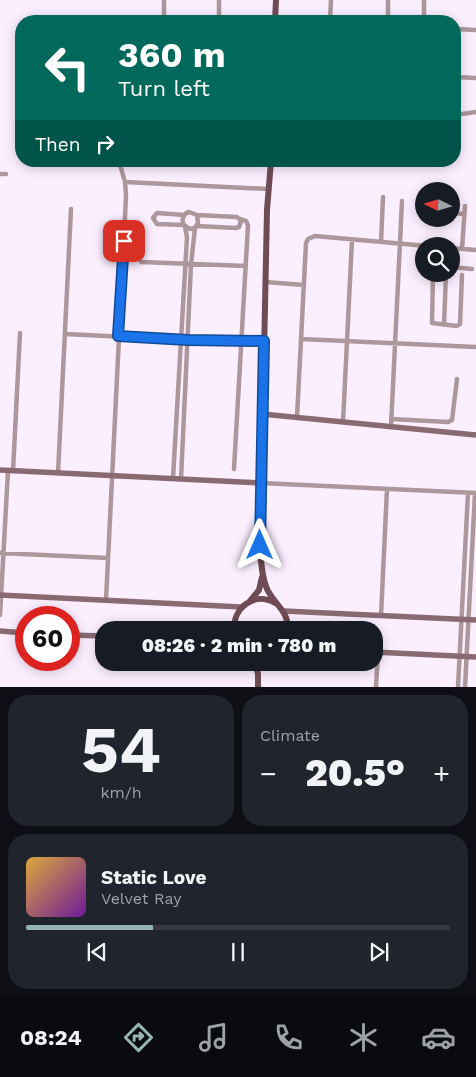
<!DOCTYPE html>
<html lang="en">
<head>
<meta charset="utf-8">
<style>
  body { margin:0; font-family:"Work Sans",sans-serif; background:#20242c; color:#f1f3f6; height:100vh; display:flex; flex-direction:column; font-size:19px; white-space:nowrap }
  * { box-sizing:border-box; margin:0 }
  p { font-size:16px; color:#9ea1a6 }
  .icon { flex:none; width:28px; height:28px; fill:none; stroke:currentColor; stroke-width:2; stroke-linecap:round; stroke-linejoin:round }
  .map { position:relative; height:687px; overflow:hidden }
  .drawer { display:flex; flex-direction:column; gap:8px; padding:8px; background:#0d0f14; flex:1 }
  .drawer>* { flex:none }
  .banner { position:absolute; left:15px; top:15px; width:446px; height:152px; border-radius:20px; box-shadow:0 2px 12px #0003; background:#00695c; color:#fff; overflow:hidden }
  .needle { width:32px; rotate:275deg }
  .fabs { position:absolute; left:415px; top:182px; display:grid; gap:10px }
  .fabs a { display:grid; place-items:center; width:45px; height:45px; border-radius:50%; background:#171b24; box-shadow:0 2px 12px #0003; font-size:25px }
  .speed { position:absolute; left:15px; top:606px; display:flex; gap:10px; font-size:25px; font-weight:700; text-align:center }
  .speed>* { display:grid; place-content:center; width:65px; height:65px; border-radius:50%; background:#171b24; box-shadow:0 2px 12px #0003; line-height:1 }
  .speed .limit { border:8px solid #d22; background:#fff; color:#111 }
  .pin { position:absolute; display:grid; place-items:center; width:42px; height:42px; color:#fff; margin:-21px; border-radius:10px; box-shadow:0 2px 8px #0006 }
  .me { position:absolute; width:55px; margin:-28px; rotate:0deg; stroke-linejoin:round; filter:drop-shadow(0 0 4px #0008) }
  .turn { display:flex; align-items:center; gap:18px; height:105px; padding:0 20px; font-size:22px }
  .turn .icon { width:65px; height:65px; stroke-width:2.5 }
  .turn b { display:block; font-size:35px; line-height:42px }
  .then { display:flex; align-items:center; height:48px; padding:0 20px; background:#0003; gap:10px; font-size:19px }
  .big { font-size:38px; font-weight:800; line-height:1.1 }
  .drawer .tile { flex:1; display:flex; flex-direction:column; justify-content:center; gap:8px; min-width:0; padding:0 18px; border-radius:20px; background:#20242c }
  .drawer .dial { align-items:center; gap:0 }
  .dial b { font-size:65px; line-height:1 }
  .song { display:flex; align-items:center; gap:15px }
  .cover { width:60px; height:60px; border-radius:8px; background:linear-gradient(135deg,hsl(40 70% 55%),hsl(280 70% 35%)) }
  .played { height:5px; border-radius:2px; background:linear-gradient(90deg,#96b5b0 30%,#363941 30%) }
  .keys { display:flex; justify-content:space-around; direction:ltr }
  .heat { display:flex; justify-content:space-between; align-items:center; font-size:28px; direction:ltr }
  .drawer .tiles { flex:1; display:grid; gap:8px; grid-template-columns:1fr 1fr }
  .tile:last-child { grid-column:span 2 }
  .trip { position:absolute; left:95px; top:621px; width:288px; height:50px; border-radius:20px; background:#171b24; box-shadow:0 2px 12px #0003; font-weight:800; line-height:50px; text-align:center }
  .menu { display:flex; height:80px; justify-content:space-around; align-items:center; background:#090b0e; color:#9ea1a6 }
  .menu .icon { width:35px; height:35px }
  .menu .selected { color:#96b5b0 }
  .menu b { font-size:22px; color:#f1f3f6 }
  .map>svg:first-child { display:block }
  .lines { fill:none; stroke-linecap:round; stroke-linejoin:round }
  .street { stroke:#ac979b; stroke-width:4.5 }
  .secondary { stroke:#896a71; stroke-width:5.5 }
  .primary { stroke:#6f4b53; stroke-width:6 }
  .route-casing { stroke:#114b97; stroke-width:12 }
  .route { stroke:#1a73e8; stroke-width:9 }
</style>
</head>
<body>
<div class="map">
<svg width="476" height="687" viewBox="0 0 476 687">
  <rect width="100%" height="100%" fill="#fbeeff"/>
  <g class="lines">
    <!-- street -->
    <path class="street" d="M164,21V0
      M219,21V0
      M330,21L331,0
      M388,21V0
      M424,21V0
      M455,29L476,30
      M455,77L476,78
      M455,115L476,112
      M0,174H6
      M125,182L268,189
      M422,212H424
      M451,213L464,214
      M197,215L237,217L241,221L239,227L236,228L197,226
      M184,225C181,220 183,214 189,212L197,215L198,223L195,228L190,229L184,225L157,224L153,218L157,213L184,215
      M381,242L383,197
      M451,248L476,250
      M462,249L465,206
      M141,262L246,266
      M451,267L472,269
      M433,274L432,323L457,326L460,324L462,275
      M265,282L304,285
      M444,325L446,274
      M65,334L188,340L264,341
      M301,339L476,347
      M297,417L306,243L308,239L315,236L427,246
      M391,419L448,422L452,420L457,379
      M343,422L352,240
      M391,427L402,201
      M234,469L248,225L246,221L240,219
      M13,471L20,333
      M58,473L71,209
      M173,478L187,237L185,227
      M181,479L191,264L195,228
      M261,483L476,493
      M0,553L108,558
      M106,600L126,196L125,182L119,161
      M0,615L8,471
      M381,616L387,489
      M376,687L378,652
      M458,687L468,493
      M465,687L475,493"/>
    <!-- secondary -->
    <path class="secondary" d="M262,414L476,435
      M0,470L261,483
      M0,595L241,607
      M284,611L476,620
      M0,631L26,633
      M69,635L104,636
      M374,652L476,657"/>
    <!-- primary -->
    <path class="primary" d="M275,21L276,0
      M271,161L267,210L260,545C261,559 261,575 267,589C274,604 289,611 288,630
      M250,601L259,590L262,577
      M234,630C233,608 254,591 275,603
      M255,662L258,674V687"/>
  </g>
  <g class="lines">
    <!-- route casing -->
    <g class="route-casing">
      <path id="route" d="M124,241L118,336L188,340L264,341L260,545"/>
    </g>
    <!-- route -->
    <use href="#route" class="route"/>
  </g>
</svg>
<div class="fabs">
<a><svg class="needle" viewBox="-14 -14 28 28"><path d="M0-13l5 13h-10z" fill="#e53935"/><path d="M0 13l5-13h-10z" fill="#9ea1a6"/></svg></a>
<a><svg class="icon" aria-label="search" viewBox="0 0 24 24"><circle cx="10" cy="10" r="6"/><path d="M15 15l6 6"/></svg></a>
</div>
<div class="speed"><div class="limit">60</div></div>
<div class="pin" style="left:124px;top:241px;background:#d93025"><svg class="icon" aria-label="arrive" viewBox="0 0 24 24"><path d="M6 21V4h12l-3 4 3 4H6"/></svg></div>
<svg class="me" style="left:260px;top:545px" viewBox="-20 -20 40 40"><path d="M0-17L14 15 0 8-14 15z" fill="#1a73e8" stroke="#fff" stroke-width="4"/></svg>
<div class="trip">08:26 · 2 min · 780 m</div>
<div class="banner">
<div class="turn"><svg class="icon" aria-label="left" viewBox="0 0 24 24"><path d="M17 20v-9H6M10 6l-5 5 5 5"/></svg><div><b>360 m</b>Turn left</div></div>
<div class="then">Then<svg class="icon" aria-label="right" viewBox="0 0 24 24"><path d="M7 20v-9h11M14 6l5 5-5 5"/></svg></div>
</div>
</div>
<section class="drawer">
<div class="tiles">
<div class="tile dial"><b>54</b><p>km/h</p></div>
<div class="tile"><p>Climate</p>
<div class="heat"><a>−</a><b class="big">20.5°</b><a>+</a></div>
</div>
<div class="tile">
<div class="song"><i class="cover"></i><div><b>Static Love</b><p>Velvet Ray</p></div></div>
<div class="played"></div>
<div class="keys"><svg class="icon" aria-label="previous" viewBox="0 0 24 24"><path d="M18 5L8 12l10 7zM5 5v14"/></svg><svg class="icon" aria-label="pause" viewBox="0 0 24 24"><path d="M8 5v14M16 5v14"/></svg><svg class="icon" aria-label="next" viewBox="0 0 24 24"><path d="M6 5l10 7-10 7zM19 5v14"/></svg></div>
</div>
</div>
</section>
<nav class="menu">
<b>08:24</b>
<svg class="icon selected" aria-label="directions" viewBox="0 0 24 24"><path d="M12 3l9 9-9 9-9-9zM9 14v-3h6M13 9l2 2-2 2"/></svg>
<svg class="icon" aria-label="music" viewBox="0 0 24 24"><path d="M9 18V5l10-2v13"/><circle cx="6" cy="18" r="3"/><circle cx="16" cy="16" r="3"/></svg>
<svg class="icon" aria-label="phone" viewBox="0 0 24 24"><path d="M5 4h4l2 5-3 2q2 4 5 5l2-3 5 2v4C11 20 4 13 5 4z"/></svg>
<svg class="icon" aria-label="climate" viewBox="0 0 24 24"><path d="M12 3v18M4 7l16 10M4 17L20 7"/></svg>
<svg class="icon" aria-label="car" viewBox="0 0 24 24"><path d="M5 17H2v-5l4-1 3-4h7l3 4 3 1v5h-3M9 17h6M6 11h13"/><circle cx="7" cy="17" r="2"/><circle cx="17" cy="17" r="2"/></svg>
</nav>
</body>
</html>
